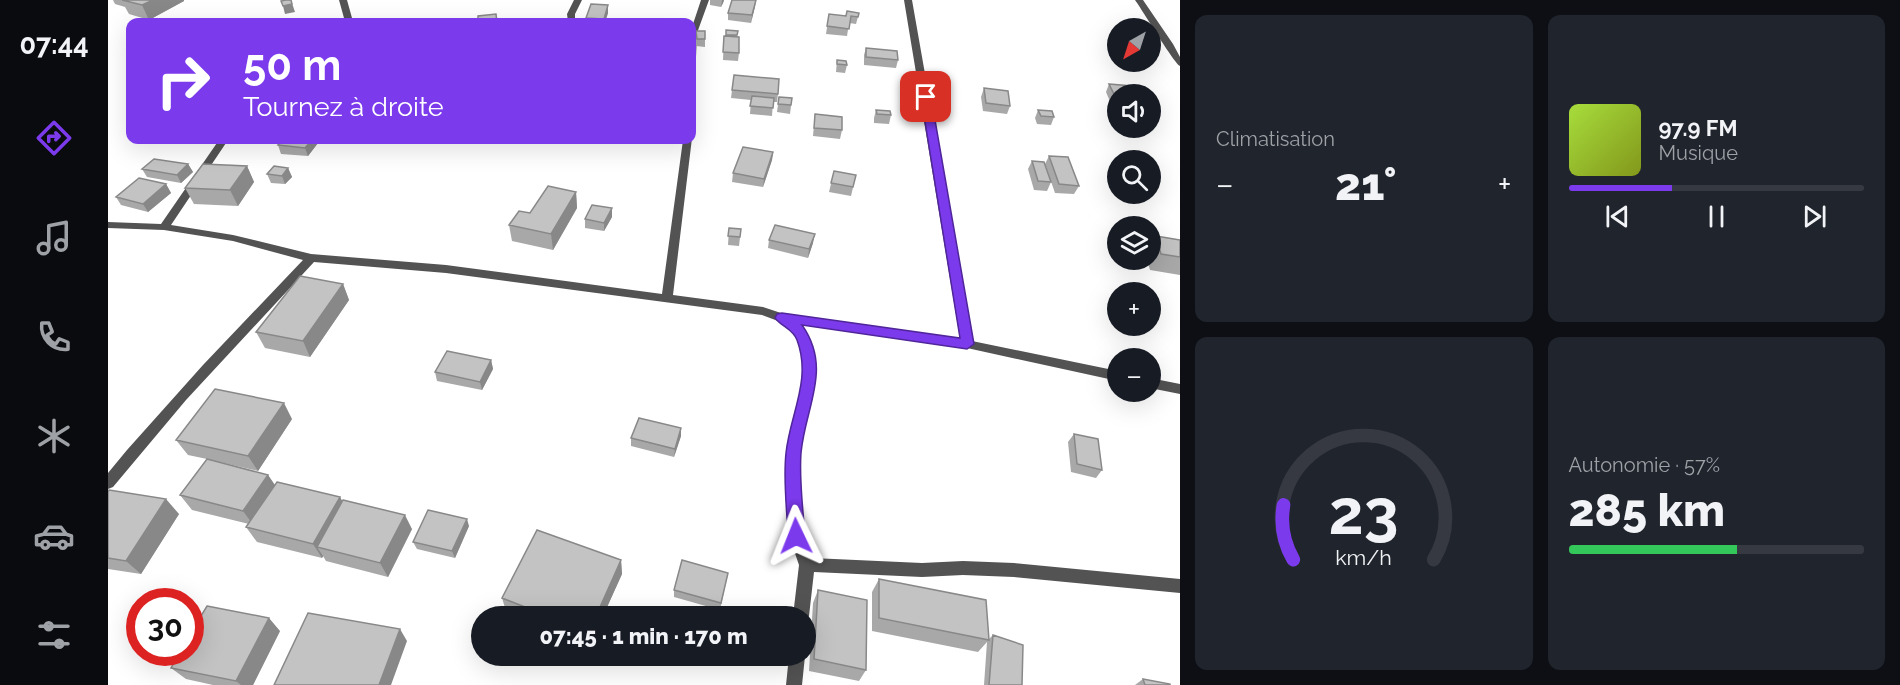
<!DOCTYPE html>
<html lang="fr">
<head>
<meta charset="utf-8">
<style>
  body { margin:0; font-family:Raleway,sans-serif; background:#20242c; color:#f1f3f6; height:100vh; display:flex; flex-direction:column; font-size:22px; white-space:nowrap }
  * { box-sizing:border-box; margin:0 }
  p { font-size:20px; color:#9ea1a6 }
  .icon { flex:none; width:33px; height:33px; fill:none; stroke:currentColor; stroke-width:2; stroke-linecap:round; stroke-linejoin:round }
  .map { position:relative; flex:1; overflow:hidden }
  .drawer { display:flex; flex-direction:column; gap:15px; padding:15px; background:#0d0f14; width:720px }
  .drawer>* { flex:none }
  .hud { position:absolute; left:18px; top:18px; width:570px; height:126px; border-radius:12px; box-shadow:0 6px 24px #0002; background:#7c3aed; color:#fff; overflow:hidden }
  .needle { width:39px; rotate:219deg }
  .buttons { position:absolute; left:999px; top:18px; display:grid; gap:12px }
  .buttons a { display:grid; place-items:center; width:54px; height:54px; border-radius:50%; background:#171b24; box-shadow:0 6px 24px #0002; font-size:30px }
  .speed { position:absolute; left:18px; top:588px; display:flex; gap:12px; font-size:30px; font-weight:700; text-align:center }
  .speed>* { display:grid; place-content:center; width:78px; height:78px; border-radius:50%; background:#171b24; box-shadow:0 6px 24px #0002; line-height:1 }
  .speed .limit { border:9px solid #d22; background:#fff; color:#111 }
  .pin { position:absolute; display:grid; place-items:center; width:51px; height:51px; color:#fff; margin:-26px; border-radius:12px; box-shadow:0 3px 9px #0006 }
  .me { position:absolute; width:66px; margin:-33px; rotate:358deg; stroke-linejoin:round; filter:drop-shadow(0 0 4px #0008) }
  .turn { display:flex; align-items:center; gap:21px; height:126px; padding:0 18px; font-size:27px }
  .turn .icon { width:78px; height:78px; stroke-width:2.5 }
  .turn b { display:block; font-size:42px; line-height:51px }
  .big { font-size:45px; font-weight:800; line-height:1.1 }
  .drawer .widget { flex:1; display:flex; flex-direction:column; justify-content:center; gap:9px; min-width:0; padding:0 21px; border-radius:12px; background:#20242c }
  .drawer .dial { align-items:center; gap:0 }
  .dial svg { height:156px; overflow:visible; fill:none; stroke:#363941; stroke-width:7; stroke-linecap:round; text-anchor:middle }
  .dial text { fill:#f1f3f6; stroke:none }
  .song { display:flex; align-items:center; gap:18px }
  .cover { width:72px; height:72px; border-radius:9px; background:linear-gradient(135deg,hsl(80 70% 55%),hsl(70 70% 35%)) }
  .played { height:6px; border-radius:3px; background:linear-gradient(90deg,#7c3aed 35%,#363941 35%) }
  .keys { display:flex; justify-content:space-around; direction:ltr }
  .heat { display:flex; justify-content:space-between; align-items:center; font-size:33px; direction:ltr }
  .charge { height:9px; border-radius:4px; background:linear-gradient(90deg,#34c759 57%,#363941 0) }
  .drawer .tiles { flex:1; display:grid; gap:15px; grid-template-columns:repeat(2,1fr) }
  .trip { position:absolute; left:363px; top:606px; width:345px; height:60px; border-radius:30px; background:#171b24; box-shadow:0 6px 24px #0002; font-weight:800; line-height:60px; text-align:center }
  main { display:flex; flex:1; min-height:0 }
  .tab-bar { display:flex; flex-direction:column; width:108px; justify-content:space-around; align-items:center; background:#090b0e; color:#9ea1a6 }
  .tab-bar .icon { width:42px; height:42px }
  .tab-bar .active { color:#7c3aed }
  .tab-bar b { font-size:27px; color:#f1f3f6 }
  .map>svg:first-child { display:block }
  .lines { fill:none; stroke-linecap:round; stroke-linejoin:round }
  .minor { fill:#535353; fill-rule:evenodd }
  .wall { fill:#a8a8a8 }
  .shaded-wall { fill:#888 }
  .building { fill:#c3c3c3; stroke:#888; stroke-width:1.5 }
  .route { fill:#7c3aed; stroke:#51269a; stroke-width:1.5 }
</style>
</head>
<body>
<main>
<nav class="tab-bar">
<b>07:44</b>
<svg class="icon active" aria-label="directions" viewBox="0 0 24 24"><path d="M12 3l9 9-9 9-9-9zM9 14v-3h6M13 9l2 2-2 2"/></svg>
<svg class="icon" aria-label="music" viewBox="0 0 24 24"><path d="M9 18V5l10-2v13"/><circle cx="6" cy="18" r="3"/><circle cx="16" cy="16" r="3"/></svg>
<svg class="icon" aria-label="phone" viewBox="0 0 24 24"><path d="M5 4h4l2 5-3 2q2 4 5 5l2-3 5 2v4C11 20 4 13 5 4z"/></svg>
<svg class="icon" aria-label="climate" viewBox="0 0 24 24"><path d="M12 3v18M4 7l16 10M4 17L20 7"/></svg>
<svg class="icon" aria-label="car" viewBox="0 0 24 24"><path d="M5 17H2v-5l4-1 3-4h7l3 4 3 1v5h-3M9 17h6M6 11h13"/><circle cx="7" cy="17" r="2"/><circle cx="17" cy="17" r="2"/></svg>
<svg class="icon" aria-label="filters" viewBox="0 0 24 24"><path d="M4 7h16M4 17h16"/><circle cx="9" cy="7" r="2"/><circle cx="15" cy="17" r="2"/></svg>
</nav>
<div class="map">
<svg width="1072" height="685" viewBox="0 0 1072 685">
  <rect width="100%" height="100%" fill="#fff"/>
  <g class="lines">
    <!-- minor -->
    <path class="minor" d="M231,0H239L244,18L240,22H233L236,18Z
      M466,0H474L467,14V22H460L459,14Z
      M593,0H601L589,33L588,57L584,59V27Z
      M796,0H804L864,341L1010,371V381L859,348L692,324L701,338L709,370L692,453L695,536L704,558L814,563L855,561L906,563L1072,579V593L906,577L855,575L814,577L706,572L701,616L698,622V616H685L691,565L681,536L678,453L697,370L689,339L684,330L670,321L654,315L338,273L206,262L78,400L5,487L0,489V473L19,450L95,365L195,260L125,241L56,230L0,228V222L53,224L111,140H120L63,225L125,235L203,254L338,265L554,294L575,140L584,138L565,295L655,307L676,314L852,339Z
      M1027,0H1035L1065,44L1072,57V66C1066,63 1035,11 1027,0Z
      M1042,378L1072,384V394L1042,388Z
      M681,656H697L694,685H678Z"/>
  </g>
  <!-- wall -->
  <path class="wall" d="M5,0H76V1L41,20L21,14L17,7L7,4Z
    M602,0H616L615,3L613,7L602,5Z
    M648,0L643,23L620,20V13Z
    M500,13L497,22H478V18Z
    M751,13L748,24L741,23L739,36L718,34L721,14L738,16Z
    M618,30L630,31L629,37L631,53L630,61L615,60L616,36H618Z
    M588,31H597V47L588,46Z
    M758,48L790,60L788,68L756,65V55Z
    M729,60L739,65L737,73L728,72Z
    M1001,84L1010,94V107L1004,106L998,92Z
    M876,88L902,106L899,114L875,111L873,97Z
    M624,90L670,94L669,102H665L664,116L642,114L643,100L623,98Z
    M671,97L684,98L682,114L669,112Z
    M768,110L783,115L781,124L766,123V118Z
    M930,110L946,117L943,125L929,124L927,118Z
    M707,114L734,130L732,139L705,136Z
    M387,140H418L416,143L387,141Z
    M210,143L200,156L173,154L170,145Z
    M665,152L664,160L655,187L624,182L625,173Z
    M941,156L971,186L966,194L947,193L937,164Z
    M924,161L943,182L939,191L926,190L920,169Z
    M80,164L85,172L73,183L39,177L34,169Z
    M139,166L146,182L130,206L86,204L77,188Z
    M180,168L184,177L177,184L163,183L159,174Z
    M726,171L748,175L743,196L721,192Z
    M58,184L63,193L40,212L13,205L8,197Z
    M468,192L469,208L445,250L404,241L401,225L422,213Z
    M504,208V217L496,231L477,228V219Z
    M621,228L633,229L631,246L620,245Z
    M1048,236L1072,240V275L1042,270L1039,260H1042V245Z
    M661,240L705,243L700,258L660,248Z
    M235,284L241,300L202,357L157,348L148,332Z
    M383,360L385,369L374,390L329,381L327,372Z
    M184,419L150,471L103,460L160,475L167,485L232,497L234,501L304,529L280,577L218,561L215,556L214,558L149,542L138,527L141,524L84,510L72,495L99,459L80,455L68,440Z
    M966,434L994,470L988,478L963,472L960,442Z
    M573,436L566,457L523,446V438Z
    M0,492L71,514L33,574L0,569Z
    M361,526L347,558L309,549L305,542Z
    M513,560L514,574L495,616H411L398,611L394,598Z
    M620,573L612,610L566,597V590Z
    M771,579L881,639L885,635L914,685H876L879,642L870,652L764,631V592Z
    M710,590L758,670L751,681L701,671L705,603Z
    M172,631L145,685H105L78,679L63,668Z
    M1035,679L1062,685H1027Z"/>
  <!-- shaded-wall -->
  <path class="shaded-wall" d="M45,0H76V1L41,20L34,5Z
    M183,0L187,12L177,14L175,6Z
    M614,0H616L615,3L613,7Z
    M648,0L647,7L643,23L644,15Z
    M500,5V13L497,22H496V19Z
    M204,140H209L210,143L200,156L197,148Z
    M665,152L664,160L655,187L656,179Z
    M80,164L85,172L73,183L69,175Z
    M139,166L146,182L130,206L122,190Z
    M180,168L184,177L177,184L174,176Z
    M58,184L63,193L40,212L35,204Z
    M468,192L469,208L445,250L443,234Z
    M504,208V217L496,231V223Z
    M707,234L705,243L700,258L701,249Z
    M235,284L241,300L202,357L195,341Z
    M383,360L385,369L374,390L372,382Z
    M176,403L184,419L150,471L140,456Z
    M573,428V436L566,457L567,449Z
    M160,475L170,490L146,526L135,511Z
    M232,497L240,512L209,547L215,556L214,558L205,544Z
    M58,499L71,514L33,574L18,561Z
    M297,515L304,529L280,577L272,563Z
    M359,519L361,526L347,558L344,551Z
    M513,560L514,574L495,616H488Z
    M161,618L172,631L145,685H133L128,681Z
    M292,629L299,641L283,685H271Z"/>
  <!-- building -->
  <path class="building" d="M14,0H45L34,5Z
    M178,0H183L184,4L175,6L173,1Z
    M624,0H648L644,15L620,13Z
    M483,4L500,5L496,19L478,18Z
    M739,11L751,13L750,17L743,16L741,29L719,26L721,14L738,16Z
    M388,14L389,22H370V16Z
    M618,30L630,31L629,35H618Z
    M588,31H597V39H589Z
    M616,36L631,37V53L615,52Z
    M758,48L789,51L790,60L758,57Z
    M729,60L738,61L739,65L729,64Z
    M626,75L671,79L670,94L624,90Z
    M1001,84L1037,87L1041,94H1010V98H1008Z
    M876,88L900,91L902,106L878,103Z
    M644,96L666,98L665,108L642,106Z
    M671,97L684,98L683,105L670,104Z
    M768,110L782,111L783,115L769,114Z
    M930,110L944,111L946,117L933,116Z
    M707,114L734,117V130L706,128Z
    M174,140H204L197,148L170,145Z
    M635,147L665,152L656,179L625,173Z
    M941,156L960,157L971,186L951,184Z
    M46,159L80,164L69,175L34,169Z
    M924,161L936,162L943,182L930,181Z
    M95,164L139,166L122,190L77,188Z
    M166,166L180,168L174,176L159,174Z
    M726,171L748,175L745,187L723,183Z
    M31,178L58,184L35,204L8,197Z
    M440,186L468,192L443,234L401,225L411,211L422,213Z
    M484,205L504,208L496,223L477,219Z
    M667,225L707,234L701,249L661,240Z
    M621,228L633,229L632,237L620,236Z
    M1048,236L1072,240V257L1053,254Z
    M192,276L235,284L195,341L148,332Z
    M339,351L383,360L372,382L327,372Z
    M107,389L176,403L140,456L68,440Z
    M531,418L573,428L567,449L523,438Z
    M966,434L990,439L994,470L969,464Z
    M99,459L160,475L135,511L72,495Z
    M169,482L232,497L205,544L138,527Z
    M1,490L58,499L18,561L0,558V492Z
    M235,500L297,515L272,563L209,547Z
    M320,510L359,519L344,551L305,542Z
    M429,530L513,560L488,616H440L394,598Z
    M574,560L620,573L613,603L566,590Z
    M771,579L878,600L881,640L771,618Z
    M710,590L759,600L758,670L706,659Z
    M99,606L161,618L128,681L63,668L72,652H82V634Z
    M200,613L292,629L271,685H166Z
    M885,635L915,645L914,685H881Z
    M1035,679L1062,684V685H1037Z"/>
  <!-- route -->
  <path class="route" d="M818,94L823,97L866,344L859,349L694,325C725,369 697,407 693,453C691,480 695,509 697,536L694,541L688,544L682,541L680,536C679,509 675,480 678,453C682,414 704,380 689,340C685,329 674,327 667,318L669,314L674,313L852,338L813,97Z"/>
</svg>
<div class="buttons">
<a><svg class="needle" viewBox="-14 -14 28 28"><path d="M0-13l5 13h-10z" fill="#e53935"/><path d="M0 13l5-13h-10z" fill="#9ea1a6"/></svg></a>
<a><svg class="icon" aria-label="sound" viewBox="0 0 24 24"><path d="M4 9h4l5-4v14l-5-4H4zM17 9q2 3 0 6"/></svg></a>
<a><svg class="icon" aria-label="search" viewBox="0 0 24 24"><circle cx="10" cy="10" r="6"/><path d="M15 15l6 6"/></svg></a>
<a><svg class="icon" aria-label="layers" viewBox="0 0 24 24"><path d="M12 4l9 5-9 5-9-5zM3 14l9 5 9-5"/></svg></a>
<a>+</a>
<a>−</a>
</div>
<div class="speed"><div class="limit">30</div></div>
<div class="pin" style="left:818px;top:97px;background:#d93025"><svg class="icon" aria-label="arrive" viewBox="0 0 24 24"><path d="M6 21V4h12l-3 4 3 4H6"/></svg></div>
<svg class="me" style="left:688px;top:536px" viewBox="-20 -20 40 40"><path d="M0-17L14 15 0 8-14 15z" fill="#7c3aed" stroke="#fff" stroke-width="4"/></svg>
<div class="trip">07:45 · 1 min · 170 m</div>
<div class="hud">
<div class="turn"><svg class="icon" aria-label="right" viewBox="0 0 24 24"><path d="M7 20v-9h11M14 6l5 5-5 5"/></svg><div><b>50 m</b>Tournez à droite</div></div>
</div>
</div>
<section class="drawer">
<div class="tiles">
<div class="widget"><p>Climatisation</p>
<div class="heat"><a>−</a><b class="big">21°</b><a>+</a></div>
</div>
<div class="widget">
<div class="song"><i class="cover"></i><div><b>97.9 FM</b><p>Musique</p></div></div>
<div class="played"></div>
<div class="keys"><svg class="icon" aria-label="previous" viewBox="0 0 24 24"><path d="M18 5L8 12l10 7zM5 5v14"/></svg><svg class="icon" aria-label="pause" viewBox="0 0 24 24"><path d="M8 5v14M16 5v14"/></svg><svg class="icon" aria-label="next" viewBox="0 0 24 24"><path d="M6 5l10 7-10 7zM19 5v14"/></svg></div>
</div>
<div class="widget dial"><svg viewBox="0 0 100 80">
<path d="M14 69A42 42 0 1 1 86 69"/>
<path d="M14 69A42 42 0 0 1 9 41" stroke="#7c3aed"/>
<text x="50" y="56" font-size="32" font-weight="700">23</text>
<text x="50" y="72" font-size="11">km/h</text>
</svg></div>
<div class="widget"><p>Autonomie · 57%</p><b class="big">285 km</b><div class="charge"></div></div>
</div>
</section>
</main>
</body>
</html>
